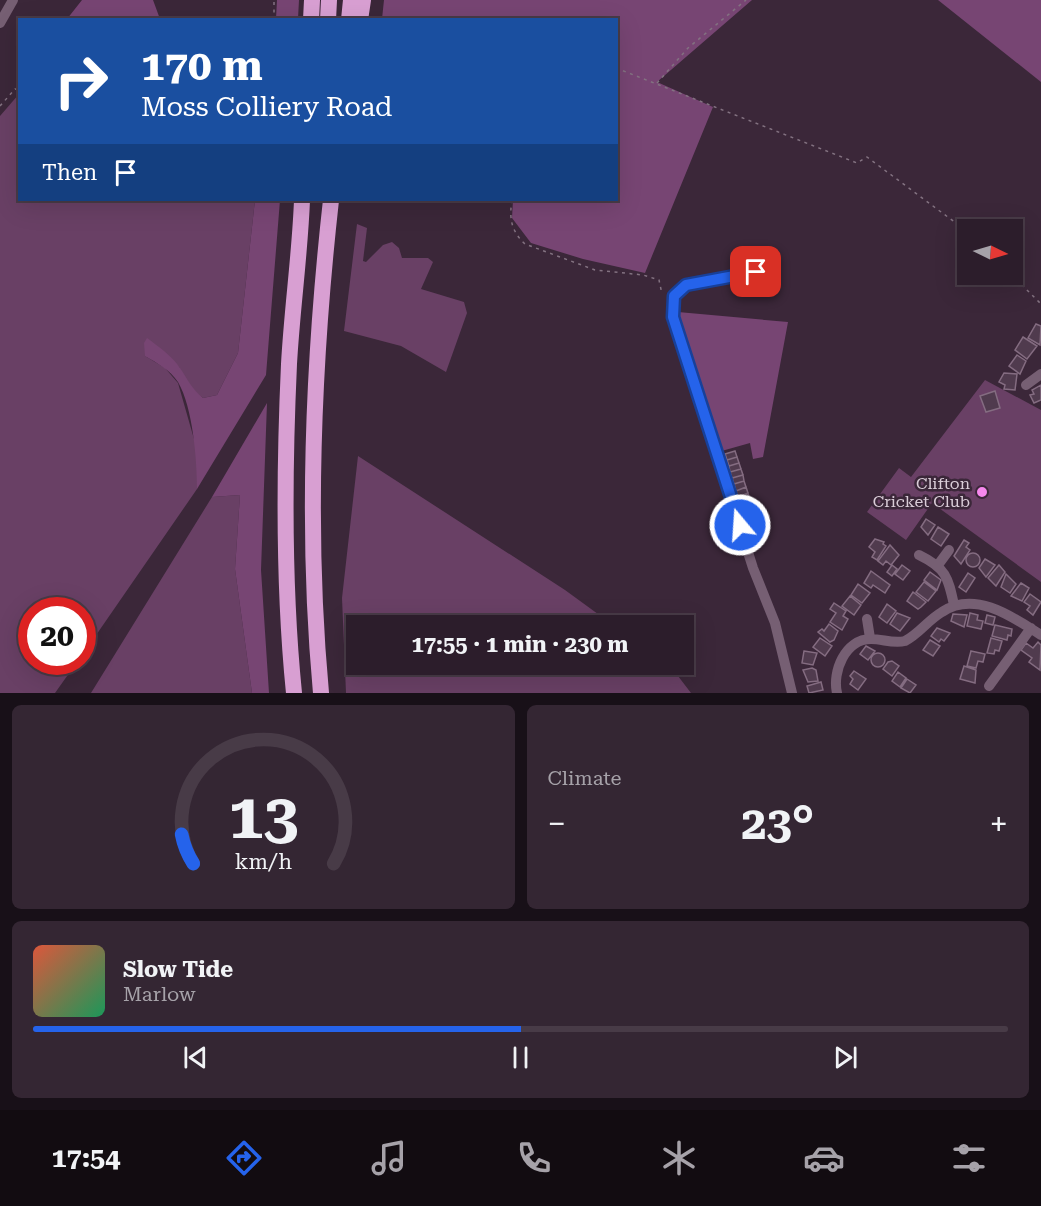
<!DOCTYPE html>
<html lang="en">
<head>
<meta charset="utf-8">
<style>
  body { margin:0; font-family:"Roboto Serif",serif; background:#342633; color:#f1f3f6; height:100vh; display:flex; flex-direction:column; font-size:22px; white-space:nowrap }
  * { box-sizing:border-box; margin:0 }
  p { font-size:20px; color:#a6a2a9 }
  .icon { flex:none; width:33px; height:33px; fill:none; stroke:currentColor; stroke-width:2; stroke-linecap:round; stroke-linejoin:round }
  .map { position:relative; height:693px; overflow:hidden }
  .drawer { display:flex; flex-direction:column; gap:12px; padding:12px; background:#181018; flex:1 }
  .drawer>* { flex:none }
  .top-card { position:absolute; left:18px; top:18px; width:600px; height:183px; border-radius:0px; box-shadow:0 6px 24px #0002,0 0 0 2px #483b47; background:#1a4fa0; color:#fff; overflow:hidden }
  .needle { width:39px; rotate:95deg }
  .controls { position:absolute; left:957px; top:219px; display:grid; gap:12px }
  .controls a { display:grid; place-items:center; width:66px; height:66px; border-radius:0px; background:#2c1d2b; box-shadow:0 6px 24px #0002,0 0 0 2px #483b47; font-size:30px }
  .speed { position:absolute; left:18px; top:597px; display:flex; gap:12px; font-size:30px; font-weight:700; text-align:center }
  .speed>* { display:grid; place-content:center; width:78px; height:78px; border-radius:50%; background:#2c1d2b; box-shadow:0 6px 24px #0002,0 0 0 2px #483b47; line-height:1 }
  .speed .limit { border:9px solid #d22; background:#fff; color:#111 }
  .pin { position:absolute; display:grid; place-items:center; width:51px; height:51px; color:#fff; margin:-26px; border-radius:12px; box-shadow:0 3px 9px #0006 }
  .me { position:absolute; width:66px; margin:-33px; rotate:342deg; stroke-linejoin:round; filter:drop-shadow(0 0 4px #0008) }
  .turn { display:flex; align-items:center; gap:21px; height:126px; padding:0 24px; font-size:27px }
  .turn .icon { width:78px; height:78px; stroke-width:2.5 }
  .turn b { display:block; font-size:42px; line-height:51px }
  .then { display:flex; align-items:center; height:57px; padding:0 24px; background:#0003; gap:12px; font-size:22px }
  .big { font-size:45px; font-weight:700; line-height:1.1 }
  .drawer .card { flex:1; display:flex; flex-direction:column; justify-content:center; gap:9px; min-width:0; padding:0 21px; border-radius:9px; background:#342633 }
  .drawer .dial { align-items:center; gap:0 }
  .dial svg { height:156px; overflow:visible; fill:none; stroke:#483b47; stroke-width:7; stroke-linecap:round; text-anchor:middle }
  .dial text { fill:#f1f3f6; stroke:none }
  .song { display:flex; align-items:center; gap:18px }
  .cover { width:72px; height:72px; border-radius:9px; background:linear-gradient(135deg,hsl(10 70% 55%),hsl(150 70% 35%)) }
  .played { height:6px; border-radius:3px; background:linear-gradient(90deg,#2563eb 50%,#483b47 50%) }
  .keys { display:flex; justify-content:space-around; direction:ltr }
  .heat { display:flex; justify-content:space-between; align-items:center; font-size:33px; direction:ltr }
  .drawer .tiles { flex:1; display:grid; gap:12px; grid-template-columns:1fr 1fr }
  .card:last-child { grid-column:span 2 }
  .trip { position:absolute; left:346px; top:615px; width:348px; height:60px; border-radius:0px; background:#2c1d2b; box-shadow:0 6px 24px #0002,0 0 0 2px #483b47; font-weight:700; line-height:60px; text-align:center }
  .menu { display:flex; height:96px; justify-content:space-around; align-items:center; background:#120c11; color:#a6a2a9 }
  .menu .icon { width:42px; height:42px }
  .menu .active { color:#2563eb }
  .menu b { font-size:27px; color:#f1f3f6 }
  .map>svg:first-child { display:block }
  .green { fill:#694065 }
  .forest { fill:#774573 }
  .building { fill:#503b4e; stroke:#846c81; stroke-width:1.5 }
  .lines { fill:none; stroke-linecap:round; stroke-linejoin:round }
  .path { stroke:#837281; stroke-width:1.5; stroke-dasharray:3 4.5; stroke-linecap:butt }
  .minor { stroke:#765f73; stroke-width:10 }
  .highway { stroke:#d89fd2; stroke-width:16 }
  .route-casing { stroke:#184099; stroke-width:15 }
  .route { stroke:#2563eb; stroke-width:10 }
  .poi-dot { fill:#f688ed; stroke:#3b2739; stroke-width:2 }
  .labels { text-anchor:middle; stroke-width:5; stroke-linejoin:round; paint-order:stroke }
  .poi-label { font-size:16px; fill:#dacdd8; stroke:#3b2739; text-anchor:end }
</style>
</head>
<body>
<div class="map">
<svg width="1041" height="693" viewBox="0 0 1041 693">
  <rect width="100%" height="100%" fill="#3b2739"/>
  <!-- green -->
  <path class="green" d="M19,94L20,200H255L238,353L217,395L203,398L189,387L179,367L145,356L165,368L178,383L198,453L197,489L83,654L82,610H32V662H77L55,693H0V116Z
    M357,224L367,228L363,261L366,262L383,245L392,242L399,248L402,258H428L433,262L421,289L464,302L467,313L446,372L401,346L344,331Z
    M985,380L1041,410V582L932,503L906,540L867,512L899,468L911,477Z
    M358,456L565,590L613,625L357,626V664L664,665L678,676L691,693H346L342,598Z
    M240,495L235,569L252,693H91L212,497Z"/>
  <!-- forest -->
  <path class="forest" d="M82,0H153L160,19H67Z
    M277,0H299L298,19H276Z
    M384,0H752L657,82L713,107L645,273L583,259L531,243L512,218L513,200H616V20L382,19Z
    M938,0H1041V82Z
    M255,200H280L266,375L197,489C197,460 193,408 178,382C170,370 157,363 145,356L144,343L147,338C159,347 171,355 180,368C188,380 192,389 203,398L217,395L238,353Z
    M678,312L788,322L763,457L753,459L750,443L718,452Z
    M267,403L261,570L269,693H252L235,569L240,495L212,497Z"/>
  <!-- building -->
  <path class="building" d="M1036,324L1041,326L1040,345L1028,338Z
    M1023,337L1037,346L1027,359L1015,350Z
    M1017,355L1026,361L1020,374L1009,366Z
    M1004,373L1017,374L1015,390L1004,389L1005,385L999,382Z
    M1041,385V400L1034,403L1030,395L1034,394L1032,390Z
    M995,391L1000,408L986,412L980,396Z
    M735,451L737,457L727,460L725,454Z
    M737,457L739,463L729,466L727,460Z
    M739,463L741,469L730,472L729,466Z
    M741,469L743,475L732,478L730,472Z
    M743,475L744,481L734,484L732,478Z
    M744,481L746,487L736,491L734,484Z
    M746,487L748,493L738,497L736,491Z
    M748,493L750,501L740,504L738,497Z
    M926,519L935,525L928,535L921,527Z
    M938,527L949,534L941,546L931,539Z
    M875,539L884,542L883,544L886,546L877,560L872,557L875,552L869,547Z
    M964,540L969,543L966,547L970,550L961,564L954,556Z
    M890,545L899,555L891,565L886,561L883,565L878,561Z
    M966 560a7 7 0 1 1 14 0a7 7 0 1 1-14 0Z
    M985,559L995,565L986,577L979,568Z
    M892,565L897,569L892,576L887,572Z
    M902,565L910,571L903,580L895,574Z
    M999,565L1005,572L996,586L988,578Z
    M871,571L890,585L885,593L873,585L871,588L864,583Z
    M930,572L941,580L937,590L924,580Z
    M968,573L975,578L966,592L959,587Z
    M1006,574L1016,584L1010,593L1001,587Z
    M924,582L936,591L928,601L916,592Z
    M1021,583L1029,588L1022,601L1011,596Z
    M858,584L870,593L862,603L851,595Z
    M913,592L926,602L921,607L918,609L907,601Z
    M1030,594L1041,602L1033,615L1027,610L1030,606L1024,602Z
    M850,596L861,605L854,615L842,606Z
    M834,603L846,611L843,616L848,619L842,630L830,622L836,613L830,609Z
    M887,604L896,611L887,623L879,617Z
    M897,613L910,618L900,631L890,624Z
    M970,613L978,615L977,620L983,621L981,629L967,626Z
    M953,614L967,615L964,627L951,621Z
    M987,615L995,617L993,625L985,623Z
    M829,624L838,631L834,640L830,642L818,632L822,629L824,631Z
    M995,625L1012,629L1011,636L1008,635L1007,640L992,636Z
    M937,628L950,633L944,641L941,639L939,642L931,636Z
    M820,638L832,646L825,656L813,647Z
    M991,638L1002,641L999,651L995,650L994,654L987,653Z
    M930,640L940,646L933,656L923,650Z
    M1038,642L1041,645L1040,670L1029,662L1032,658L1021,650L1026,643L1033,648Z
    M866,646L875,651L868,660L860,654Z
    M804,651L817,653L813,665L802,663Z
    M971,651L985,654L983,662L978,661L976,668L967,666Z
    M871 660a7 7 0 1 1 14 0a7 7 0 1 1-14 0Z
    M892,661L899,666L892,676L883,669L888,662Z
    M964,666L976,670L975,683L960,679Z
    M812,668L816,670L818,681L808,682L803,670Z
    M854,671L866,679L858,690L850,684L853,679L850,676Z
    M898,672L906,678L900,687L892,681Z
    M907,679L916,685L910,693L901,688Z
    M821,682L823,690L809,693L807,686Z"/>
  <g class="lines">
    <!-- path -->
    <path class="path" d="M274,20V0
      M616,68L857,163L867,157L968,232
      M657,83L688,48L746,0
      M0,106L15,89L20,90
      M512,200C509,218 511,231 525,244L595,270L643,275L659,280L662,294
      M1011,274L1041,304"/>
    <!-- minor -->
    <path class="minor" d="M0,23L13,0
      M756,272L686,285L673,296V317L753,568L775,623L792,693
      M1026,385L1041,374
      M919,555C946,568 948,577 954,605
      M938,565L949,550
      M867,619L870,638
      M989,686L1031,628
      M837,693C832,672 845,639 871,639C883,639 893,644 905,641C919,634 928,620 942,612C975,590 1013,617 1041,635"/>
    <!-- highway -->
    <path class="highway" d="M311,20L312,0
      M328,20L329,0
      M349,20L351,0
      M360,20L363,0
      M294,693C283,584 284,473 289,364C292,309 300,254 302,200
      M321,693C306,530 313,362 331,200"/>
  </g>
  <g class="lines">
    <!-- route casing -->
    <g class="route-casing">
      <path id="route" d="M740,525L673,317L674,296L686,285L756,272"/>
    </g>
    <!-- route -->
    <use href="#route" class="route"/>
  </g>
  <!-- markers -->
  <circle class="poi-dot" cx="982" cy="492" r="6"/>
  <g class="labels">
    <!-- poi labels -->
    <g class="poi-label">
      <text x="970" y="489">Clifton<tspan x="970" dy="18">Cricket Club</tspan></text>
    </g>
  </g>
</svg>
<div class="controls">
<a><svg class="needle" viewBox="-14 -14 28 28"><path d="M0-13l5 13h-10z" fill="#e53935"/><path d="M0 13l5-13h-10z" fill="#a6a2a9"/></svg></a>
</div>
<div class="speed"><div class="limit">20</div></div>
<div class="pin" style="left:756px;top:272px;background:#d93025"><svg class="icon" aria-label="arrive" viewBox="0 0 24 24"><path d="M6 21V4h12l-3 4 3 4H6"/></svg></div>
<svg class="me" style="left:740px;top:525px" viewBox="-20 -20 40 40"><circle r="17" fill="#2563eb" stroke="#fff" stroke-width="3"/><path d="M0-11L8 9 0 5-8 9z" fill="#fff"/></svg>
<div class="trip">17:55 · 1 min · 230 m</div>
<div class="top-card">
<div class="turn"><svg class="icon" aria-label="right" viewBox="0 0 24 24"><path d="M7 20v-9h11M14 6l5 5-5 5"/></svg><div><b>170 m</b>Moss Colliery Road</div></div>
<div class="then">Then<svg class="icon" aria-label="arrive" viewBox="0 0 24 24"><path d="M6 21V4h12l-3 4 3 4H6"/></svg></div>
</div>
</div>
<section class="drawer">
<div class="tiles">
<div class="card dial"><svg viewBox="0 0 100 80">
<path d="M14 69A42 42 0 1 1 86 69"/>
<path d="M14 69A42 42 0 0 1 8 54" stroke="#2563eb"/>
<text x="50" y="56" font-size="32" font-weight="700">13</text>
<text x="50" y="72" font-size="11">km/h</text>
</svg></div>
<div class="card"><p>Climate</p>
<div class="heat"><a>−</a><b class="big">23°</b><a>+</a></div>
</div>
<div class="card">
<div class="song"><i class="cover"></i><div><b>Slow Tide</b><p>Marlow</p></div></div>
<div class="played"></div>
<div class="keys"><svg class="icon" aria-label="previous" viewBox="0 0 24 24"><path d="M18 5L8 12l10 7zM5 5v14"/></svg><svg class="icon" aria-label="pause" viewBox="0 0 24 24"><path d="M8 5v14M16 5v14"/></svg><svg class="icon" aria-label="next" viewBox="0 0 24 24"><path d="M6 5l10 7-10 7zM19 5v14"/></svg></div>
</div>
</div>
</section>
<nav class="menu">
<b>17:54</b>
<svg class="icon active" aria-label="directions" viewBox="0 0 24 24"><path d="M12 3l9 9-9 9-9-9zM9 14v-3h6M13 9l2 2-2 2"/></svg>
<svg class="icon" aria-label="music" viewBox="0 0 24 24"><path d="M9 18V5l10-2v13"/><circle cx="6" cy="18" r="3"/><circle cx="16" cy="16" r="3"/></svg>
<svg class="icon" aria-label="phone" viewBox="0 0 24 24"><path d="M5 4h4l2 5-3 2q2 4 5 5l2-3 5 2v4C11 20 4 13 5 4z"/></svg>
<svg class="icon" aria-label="climate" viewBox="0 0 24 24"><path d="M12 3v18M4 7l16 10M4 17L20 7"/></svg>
<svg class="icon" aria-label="car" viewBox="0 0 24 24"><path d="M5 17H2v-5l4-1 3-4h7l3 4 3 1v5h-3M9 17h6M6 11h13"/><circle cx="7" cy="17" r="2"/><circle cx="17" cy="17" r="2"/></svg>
<svg class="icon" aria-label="filters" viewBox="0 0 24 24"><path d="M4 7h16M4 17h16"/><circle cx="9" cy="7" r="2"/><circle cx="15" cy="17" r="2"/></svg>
</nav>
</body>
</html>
